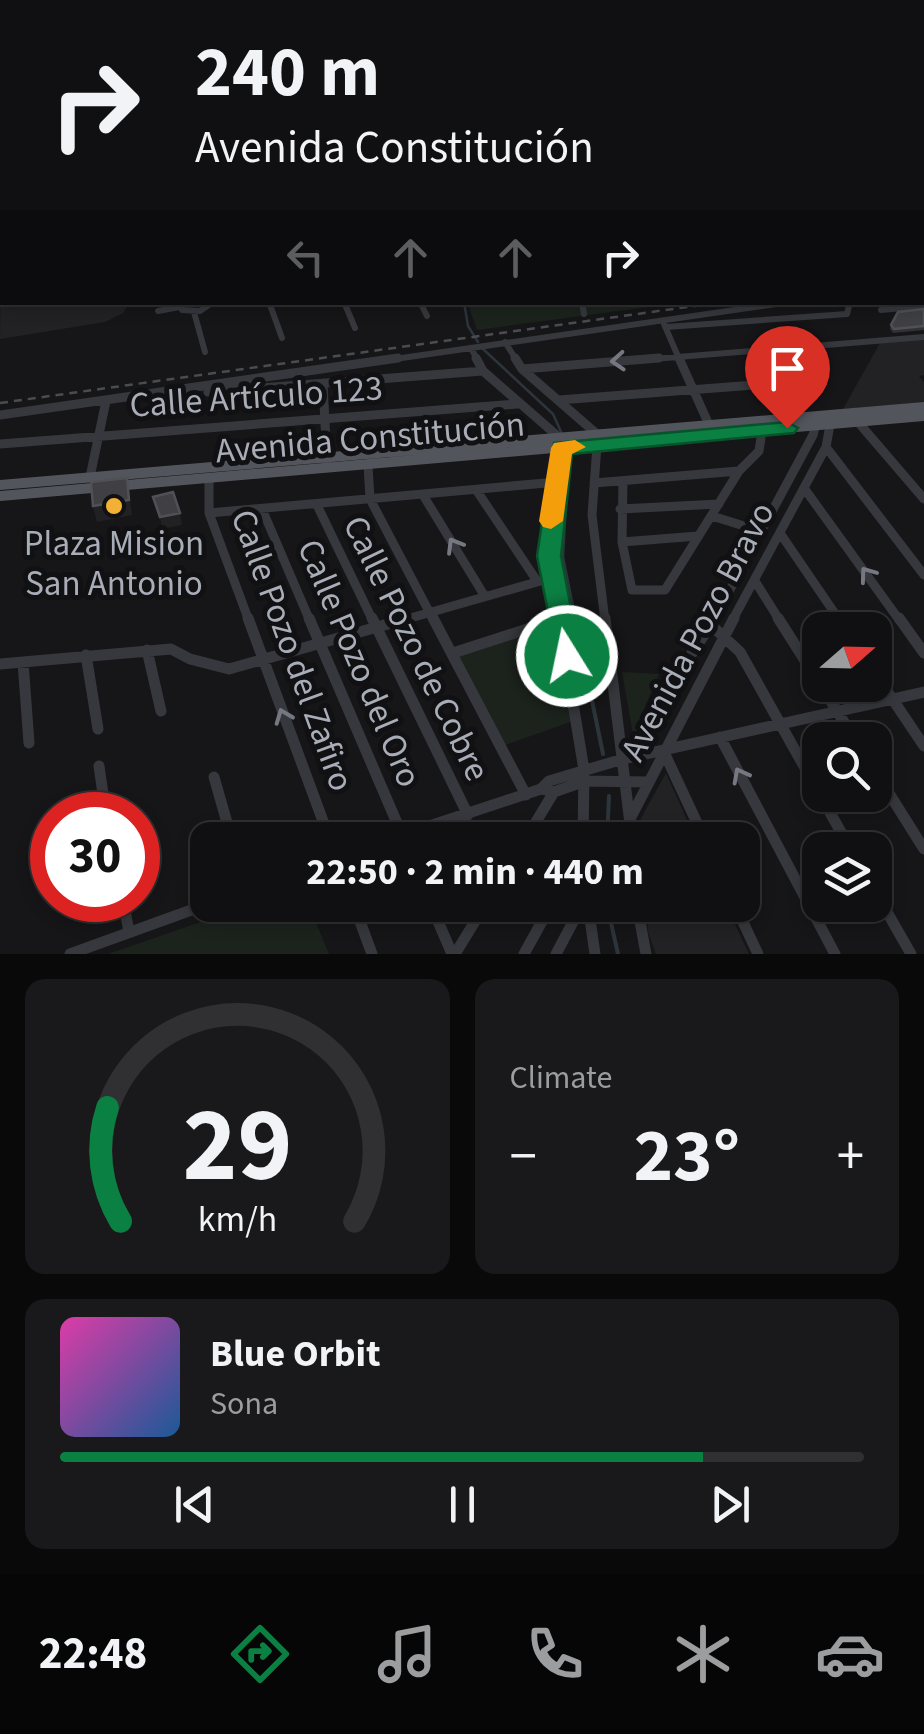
<!DOCTYPE html>
<html lang="en">
<head>
<meta charset="utf-8">
<style>
  body { margin:0; font-family:"Source Sans 3",sans-serif; background:#19191b; color:#f1f3f6; height:100vh; display:flex; flex-direction:column; font-size:38px; white-space:nowrap }
  * { box-sizing:border-box; margin:0 }
  p { font-size:32px; color:#9c9d9f }
  .icon { flex:none; width:55px; height:55px; fill:none; stroke:currentColor; stroke-width:2; stroke-linecap:round; stroke-linejoin:round }
  .map { position:relative; height:954px; overflow:hidden }
  .drawer { display:flex; flex-direction:column; gap:25px; padding:25px; background:#09090a; flex:1 }
  .drawer>* { flex:none }
  .top-card { position:absolute; left:0px; top:0px; width:925px; height:305px; box-shadow:0 5px 15px #0003,0 0 0 2px #303032; background:#101012; color:#f1f3f6; overflow:hidden }
  .needle { width:65px; rotate:70deg }
  .buttons { position:absolute; left:802px; top:612px; display:grid; gap:20px }
  .buttons a { display:grid; place-items:center; width:90px; height:90px; border-radius:20px; background:#101012; box-shadow:0 5px 15px #0003,0 0 0 2px #303032; font-size:50px }
  .speed { position:absolute; left:30px; top:792px; display:flex; gap:20px; font-size:50px; font-weight:700; text-align:center }
  .speed>* { display:grid; place-content:center; width:130px; height:130px; border-radius:50%; background:#101012; box-shadow:0 5px 15px #0003,0 0 0 2px #303032; line-height:1 }
  .speed .limit { border:15px solid #d22; background:#fff; color:#111 }
  .pin { position:absolute; display:grid; place-items:center; width:85px; height:85px; color:#fff; margin:-102px -42px; border-radius:50% 50% 50% 0; rotate:-45deg; box-shadow:0 0 10px #0007 }
  .pin .icon { rotate:45deg }
  .me { position:absolute; width:110px; margin:-55px; rotate:350deg; stroke-linejoin:round; filter:drop-shadow(0 0 8px #0008) }
  .turn { display:flex; align-items:center; gap:35px; height:210px; padding:0 30px; font-size:45px }
  .turn .icon { width:130px; height:130px; stroke-width:2.5 }
  .turn b { display:block; font-size:70px; line-height:85px }
  .lanes { display:flex; align-items:center; height:95px; padding:0 30px; background:#0003; justify-content:center; gap:50px; direction:ltr }
  .lanes .off { opacity:.35 }
  .big { font-size:75px; font-weight:700; line-height:1.1 }
  .drawer .card { flex:1; display:flex; flex-direction:column; justify-content:center; gap:15px; min-width:0; padding:0 35px; border-radius:20px; background:#19191b }
  .drawer .dial { align-items:center; gap:0 }
  .dial svg { height:260px; overflow:visible; fill:none; stroke:#303032; stroke-width:7; stroke-linecap:round; text-anchor:middle }
  .dial text { fill:#f1f3f6; stroke:none }
  .song { display:flex; align-items:center; gap:30px }
  .cover { width:120px; height:120px; border-radius:15px; background:linear-gradient(135deg,hsl(320 70% 55%),hsl(210 70% 35%)) }
  .played { height:10px; border-radius:5px; background:linear-gradient(90deg,#0b8043 80%,#303032 80%) }
  .keys { display:flex; justify-content:space-around; direction:ltr }
  .heat { display:flex; justify-content:space-between; align-items:center; font-size:55px; direction:ltr }
  .drawer .tiles { flex:1; display:grid; gap:25px; grid-template-columns:1fr 1fr }
  .card:last-child { grid-column:span 2 }
  .trip { position:absolute; left:190px; top:822px; width:570px; height:100px; border-radius:20px; background:#101012; box-shadow:0 5px 15px #0003,0 0 0 2px #303032; font-weight:700; line-height:100px; text-align:center }
  .tabs { display:flex; height:160px; justify-content:space-around; align-items:center; background:#060607; color:#9c9d9f }
  .tabs .icon { width:70px; height:70px }
  .tabs .on { color:#0b8043 }
  .tabs b { font-size:45px; color:#f1f3f6 }
  .map>svg:first-child { display:block }
  .built { fill:#222225 }
  .green { fill:#1c231d }
  .lines { fill:none; stroke-linecap:round; stroke-linejoin:round }
  .stream-far1 { stroke:#2c353c; stroke-width:2.5 }
  .stream { stroke:#2c353c; stroke-width:4 }
  .minor-far3 { stroke:#37383d; stroke-width:5 }
  .minor-far2 { stroke:#37383d; stroke-width:6 }
  .minor-far1 { stroke:#37383d; stroke-width:9 }
  .minor { stroke:#37383d; stroke-width:11 }
  .major { stroke:#53555c; stroke-width:10 }
  .rail { stroke:#4a4c52; stroke-width:2.5; stroke-dasharray:8 6; stroke-linecap:butt }
  .wall { fill:#323236 }
  .shaded-wall { fill:#212124 }
  .building { fill:#3f3f44; stroke:#4f5156; stroke-width:2.5 }
  .oneway { stroke:#757881 }
  .route { fill:#0b8043; stroke:#07532c; stroke-width:2.5 }
  .slow { fill:#f59e0b }
  .poi-dot { fill:#f2b134; stroke:#111113; stroke-width:4 }
  .labels { text-anchor:middle; stroke-width:10; stroke-linejoin:round; paint-order:stroke }
  .street-label { font-size:35px; fill:#a8adb8; stroke:#111113 }
  .poi-label { font-size:35px; fill:#a8adb8; stroke:#111113 }
</style>
</head>
<body>
<div class="map">
<svg width="924" height="954" viewBox="0 0 924 954">
  <rect width="100%" height="100%" fill="#161618"/>
  <!-- built -->
  <path class="built" d="M2,151V302L129,303L123,313L105,322L0,339Z
    M924,339V375L919,376L924,382V402L843,409L880,343Z
    M666,773L696,840H642L641,818Z
    M646,905H726L749,954H656L648,932Z"/>
  <!-- green -->
  <path class="green" d="M467,302L679,303L477,330Z
    M561,619L576,720L502,746L454,653Z
    M622,672L659,674L633,734Z
    M250,905H309L329,954H108Z"/>
  <g class="lines">
    <!-- stream-far1 -->
    <path class="stream-far1" d="M464,302L468,326L478,342
      M483,349L553,414L562,434
      M569,450L563,557L576,621"/>
    <!-- stream -->
    <path class="stream" d="M575,618L603,754
      M607,840L609,796
      M607,905L618,954"/>
    <!-- minor-far3 -->
    <path class="minor-far3" d="M619,0L623,2
      M863,0L867,2
      M653,2L683,0"/>
    <!-- minor-far2 -->
    <path class="minor-far2" d="M178,302L182,310L200,311L213,302
      M269,302L282,338
      M344,302L355,328
      M420,302L427,316
      M582,302L584,314
      M881,310L924,306
      M158,311L179,307
      M194,312L205,352
      M664,324L680,361
      M666,327L847,314L850,302
      M505,342L517,361
      M471,348L478,361
      M381,361L790,302
      M628,361L924,337"/>
    <!-- minor-far1 -->
    <path class="minor-far1" d="M476,358L483,371L561,439
      M515,358L522,369L598,435
      M679,358L710,427
      M522,369L659,358
      M323,383L327,462
      M208,392L483,371
      M559,400L794,382
      M0,415L398,358
      M858,422L924,499
      M0,444L517,404
      M597,445L592,515L605,621
      M826,447L924,575
      M368,465L370,499L434,621
      M90,477L106,401
      M209,478V513L249,621
      M623,481L622,542L632,590H665L739,471L759,451L762,431
      M594,483L739,471
      M804,488L900,621
      M477,491L537,581
      M423,495L484,595
      M317,505L373,621
      M262,509L310,621
      M620,509L719,504
      M209,513L557,482
      M712,516L760,531
      M780,533L840,621
      M622,542L698,536
      M755,581L780,621
      M400,621L551,578
      M553,621L561,618
      M560,621L549,556L562,448
      M713,621L813,435L817,420
      M732,621L826,447L831,419"/>
    <!-- minor -->
    <path class="minor" d="M248,618L330,840
      M309,618L403,837
      M372,618L468,815
      M433,618L526,795
      M559,618L584,770L583,840
      M605,618L632,840
      M778,618L820,684
      M838,618L846,630
      M899,618L924,653
      M711,625L740,652L851,850
      M147,650L161,711
      M453,653L561,618
      M86,655L98,729
      M23,662L29,743
      M0,664L171,649L190,659L229,669L409,618
      M875,673L924,746
      M821,685L855,740
      M720,737L835,954
      M663,750L705,840
      M623,759L715,618
      M99,766L106,815
      M875,771L924,849
      M214,777L232,840
      M541,789L554,792L585,781L648,782
      M631,817L734,618
      M387,840L541,789L549,781L623,759L924,692
      M525,840L554,792
      M875,891L911,954
      M123,900L129,932
      M354,905L372,954
      M431,905L452,954
      M588,905L595,954
      M637,905L646,954
      M735,905L758,954
      M70,954L208,904
      M455,954L485,905
      M524,954L551,905
      M556,954L582,905"/>
    <!-- major -->
    <path class="major" d="M0,485L924,407
      M0,496L924,416"/>
    <!-- rail -->
    <path class="rail" d="M0,403L723,302"/>
  </g>
  <!-- wall -->
  <path class="wall" d="M924,309V330L893,333L890,329L891,325Z"/>
  <!-- shaded-wall -->
  <path class="shaded-wall" d="M273,0H298V2H255Z
    M127,478L132,515L97,522L93,506Z
    M180,513L182,525L162,529L160,517Z"/>
  <!-- building -->
  <path class="building" d="M90,0H118L119,2H92Z
    M210,0H273L255,2H212Z
    M922,37L924,38V69H922Z
    M0,180H2V223L0,222Z
    M924,309V326L894,329L891,325L898,312Z
    M127,478L129,500L93,506L91,482Z
    M173,492L180,513L160,517L153,497Z"/>
  <!-- one-way arrows -->
  <defs><path id="oneway-chevron" d="M-2-3.5L2.5 0L-2 3.5" fill="none" stroke-width="1.6" stroke-linecap="round" stroke-linejoin="round" transform="scale(2.5)"/></defs>
  <g class="oneway">
    <use href="#oneway-chevron" transform="translate(618 361) rotate(176)"/>
    <use href="#oneway-chevron" transform="translate(454 545) rotate(-121)"/>
    <use href="#oneway-chevron" transform="translate(867 574) rotate(-126)"/>
    <use href="#oneway-chevron" transform="translate(283 716) rotate(-111)"/>
    <use href="#oneway-chevron" transform="translate(740 775) rotate(-118)"/>
  </g>
  <!-- route -->
  <path class="route" d="M787,422L798,428L794,433L572,454L561,556L580,656L576,663H558L537,556L554,443Z"/>
  <!-- slow -->
  <path class="slow" d="M575,440L586,447L572,454L563,521L551,529L543,527L539,521L551,448L554,443Z"/>
  <!-- markers -->
  <circle class="poi-dot" cx="114" cy="506" r="10"/>
  <g class="labels">
    <!-- street labels -->
    <g class="street-label">
      <text transform="translate(256 396) rotate(-4)" y="12">Calle Artículo 123</text>
      <text transform="translate(370 437) rotate(-5)" y="12">Avenida Constitución</text>
      <text transform="translate(697 631) rotate(-62)" y="12">Avenida Pozo Bravo</text>
      <text transform="translate(417 648) rotate(64)" y="12">Calle Pozo de Cobre</text>
      <text transform="translate(293 650) rotate(70)" y="12">Calle Pozo del Zafiro</text>
      <text transform="translate(360 663) rotate(67)" y="12">Calle Pozo del Oro</text>
    </g>
    <!-- poi labels -->
    <g class="poi-label">
      <text x="114" y="555">Plaza Mision<tspan x="114" dy="40">San Antonio</tspan></text>
    </g>
  </g>
</svg>
<div class="buttons">
<a><svg class="needle" viewBox="-14 -14 28 28"><path d="M0-13l5 13h-10z" fill="#e53935"/><path d="M0 13l5-13h-10z" fill="#9c9d9f"/></svg></a>
<a><svg class="icon" aria-label="search" viewBox="0 0 24 24"><circle cx="10" cy="10" r="6"/><path d="M15 15l6 6"/></svg></a>
<a><svg class="icon" aria-label="layers" viewBox="0 0 24 24"><path d="M12 4l9 5-9 5-9-5zM3 14l9 5 9-5"/></svg></a>
</div>
<div class="speed"><div class="limit">30</div></div>
<div class="pin" style="left:787px;top:428px;background:#d93025"><svg class="icon" aria-label="arrive" viewBox="0 0 24 24"><path d="M6 21V4h12l-3 4 3 4H6"/></svg></div>
<svg class="me" style="left:567px;top:656px" viewBox="-20 -20 40 40"><circle r="17" fill="#0b8043" stroke="#fff" stroke-width="3"/><path d="M0-11L8 9 0 5-8 9z" fill="#fff"/></svg>
<div class="trip">22:50 · 2 min · 440 m</div>
<div class="top-card">
<div class="turn"><svg class="icon" aria-label="right" viewBox="0 0 24 24"><path d="M7 20v-9h11M14 6l5 5-5 5"/></svg><div><b>240 m</b>Avenida Constitución</div></div>
<div class="lanes"><svg class="icon off" aria-label="left" viewBox="0 0 24 24"><path d="M17 20v-9H6M10 6l-5 5 5 5"/></svg><svg class="icon off" aria-label="ahead" viewBox="0 0 24 24"><path d="M12 20V5M6 11l6-6 6 6"/></svg><svg class="icon off" aria-label="ahead" viewBox="0 0 24 24"><path d="M12 20V5M6 11l6-6 6 6"/></svg><svg class="icon" aria-label="right" viewBox="0 0 24 24"><path d="M7 20v-9h11M14 6l5 5-5 5"/></svg></div>
</div>
</div>
<section class="drawer">
<div class="tiles">
<div class="card dial"><svg viewBox="0 0 100 80">
<path d="M14 69A42 42 0 1 1 86 69"/>
<path d="M14 69A42 42 0 0 1 10 34" stroke="#0b8043"/>
<text x="50" y="56" font-size="32" font-weight="700">29</text>
<text x="50" y="72" font-size="11">km/h</text>
</svg></div>
<div class="card"><p>Climate</p>
<div class="heat"><a>−</a><b class="big">23°</b><a>+</a></div>
</div>
<div class="card">
<div class="song"><i class="cover"></i><div><b>Blue Orbit</b><p>Sona</p></div></div>
<div class="played"></div>
<div class="keys"><svg class="icon" aria-label="previous" viewBox="0 0 24 24"><path d="M18 5L8 12l10 7zM5 5v14"/></svg><svg class="icon" aria-label="pause" viewBox="0 0 24 24"><path d="M8 5v14M16 5v14"/></svg><svg class="icon" aria-label="next" viewBox="0 0 24 24"><path d="M6 5l10 7-10 7zM19 5v14"/></svg></div>
</div>
</div>
</section>
<nav class="tabs">
<b>22:48</b>
<svg class="icon on" aria-label="directions" viewBox="0 0 24 24"><path d="M12 3l9 9-9 9-9-9zM9 14v-3h6M13 9l2 2-2 2"/></svg>
<svg class="icon" aria-label="music" viewBox="0 0 24 24"><path d="M9 18V5l10-2v13"/><circle cx="6" cy="18" r="3"/><circle cx="16" cy="16" r="3"/></svg>
<svg class="icon" aria-label="phone" viewBox="0 0 24 24"><path d="M5 4h4l2 5-3 2q2 4 5 5l2-3 5 2v4C11 20 4 13 5 4z"/></svg>
<svg class="icon" aria-label="climate" viewBox="0 0 24 24"><path d="M12 3v18M4 7l16 10M4 17L20 7"/></svg>
<svg class="icon" aria-label="car" viewBox="0 0 24 24"><path d="M5 17H2v-5l4-1 3-4h7l3 4 3 1v5h-3M9 17h6M6 11h13"/><circle cx="7" cy="17" r="2"/><circle cx="17" cy="17" r="2"/></svg>
</nav>
</body>
</html>
